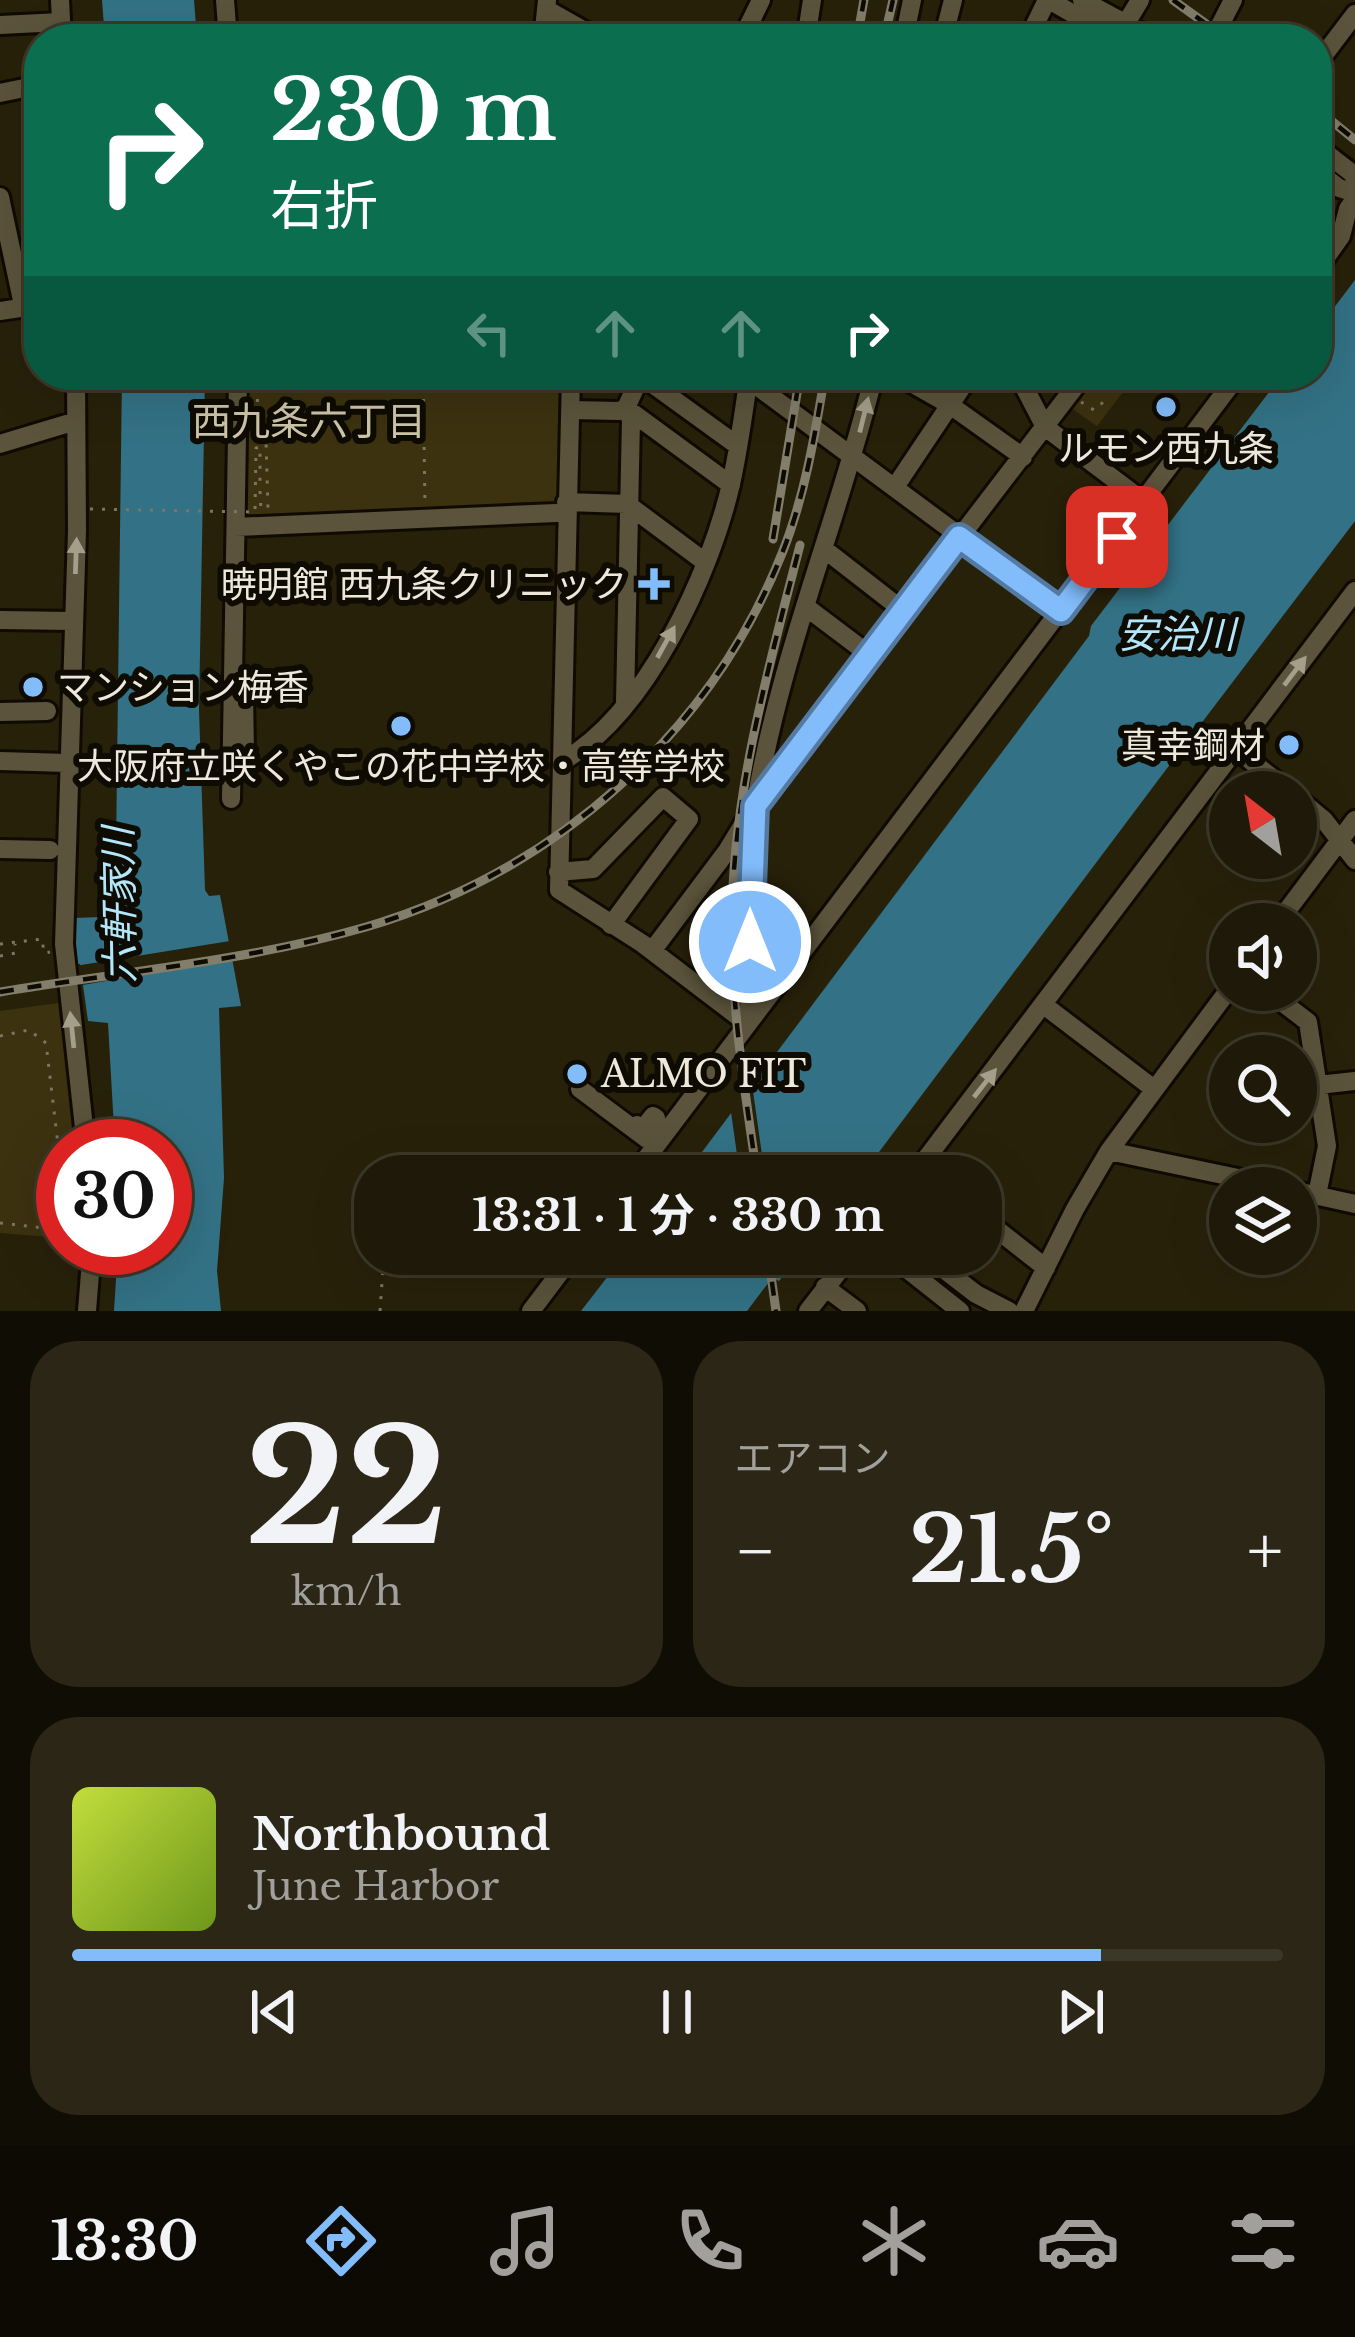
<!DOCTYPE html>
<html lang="ja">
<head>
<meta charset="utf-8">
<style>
  body { margin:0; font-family:"Libre Baskerville","Noto Sans JP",serif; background:#2b2616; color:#f1f3f6; height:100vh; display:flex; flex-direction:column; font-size:45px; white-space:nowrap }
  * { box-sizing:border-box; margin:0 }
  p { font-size:39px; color:#a1a09c }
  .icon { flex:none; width:66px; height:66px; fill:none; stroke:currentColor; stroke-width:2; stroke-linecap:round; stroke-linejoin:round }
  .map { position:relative; height:1311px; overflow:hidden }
  .drawer { display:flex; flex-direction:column; gap:30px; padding:30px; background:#100e04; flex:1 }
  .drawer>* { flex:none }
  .banner { position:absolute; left:24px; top:24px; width:1308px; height:366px; border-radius:48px; box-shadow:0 12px 48px #0002,0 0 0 3px #3c3829; background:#0b6e4f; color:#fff; overflow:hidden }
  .needle { width:78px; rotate:329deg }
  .controls { position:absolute; left:1209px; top:771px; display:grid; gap:24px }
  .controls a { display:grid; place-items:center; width:108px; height:108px; border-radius:50%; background:#1e1908; box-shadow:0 12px 48px #0002,0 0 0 3px #3c3829; font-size:60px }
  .speed { position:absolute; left:36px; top:1119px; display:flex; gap:24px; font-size:60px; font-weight:700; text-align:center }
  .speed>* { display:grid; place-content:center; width:156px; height:156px; border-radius:50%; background:#1e1908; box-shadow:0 12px 48px #0002,0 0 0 3px #3c3829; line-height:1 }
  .speed .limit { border:18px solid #d22; background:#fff; color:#111 }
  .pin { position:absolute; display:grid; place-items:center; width:102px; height:102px; color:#fff; margin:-51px; border-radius:24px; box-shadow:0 6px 18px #0006 }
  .me { position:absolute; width:132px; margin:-66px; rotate:0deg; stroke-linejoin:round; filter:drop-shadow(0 0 9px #0008) }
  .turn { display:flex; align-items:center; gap:42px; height:252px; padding:0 48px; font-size:54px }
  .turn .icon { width:156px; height:156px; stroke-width:2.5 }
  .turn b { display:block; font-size:84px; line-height:102px }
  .lanes { display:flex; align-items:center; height:114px; padding:0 48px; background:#0003; justify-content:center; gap:60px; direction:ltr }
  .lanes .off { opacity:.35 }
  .big { font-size:90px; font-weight:700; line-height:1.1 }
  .drawer .widget { flex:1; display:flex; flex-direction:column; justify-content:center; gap:18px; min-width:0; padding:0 42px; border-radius:48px; background:#2b2616 }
  .drawer .dial { align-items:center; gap:0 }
  .dial b { font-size:156px; line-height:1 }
  .song { display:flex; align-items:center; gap:36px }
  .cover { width:144px; height:144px; border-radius:18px; background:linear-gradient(135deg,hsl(70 70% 55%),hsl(80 70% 35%)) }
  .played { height:12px; border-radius:6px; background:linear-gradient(90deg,#82bcfa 85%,#3c3829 85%) }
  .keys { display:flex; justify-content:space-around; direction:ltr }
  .heat { display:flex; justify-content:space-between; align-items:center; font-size:66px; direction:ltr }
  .drawer .tiles { flex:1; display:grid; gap:30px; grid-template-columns:1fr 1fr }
  .widget:last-child { grid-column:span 2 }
  .trip { position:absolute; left:354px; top:1155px; width:648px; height:120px; border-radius:48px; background:#1e1908; box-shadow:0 12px 48px #0002,0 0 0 3px #3c3829; font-weight:700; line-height:120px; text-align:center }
  .tabs { display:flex; height:192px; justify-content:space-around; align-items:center; background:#0c0a03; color:#a1a09c }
  .tabs .icon { width:84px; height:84px }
  .tabs .active { color:#82bcfa }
  .tabs b { font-size:54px; color:#f1f3f6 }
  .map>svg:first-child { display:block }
  .green { fill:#3c3210 }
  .water { fill:#337286 }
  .pier { fill:#28210a }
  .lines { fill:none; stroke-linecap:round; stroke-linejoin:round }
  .minor-casing { stroke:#110a00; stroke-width:24 }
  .path { stroke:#7b7562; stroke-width:3; stroke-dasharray:3 9; stroke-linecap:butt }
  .minor { stroke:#5b533b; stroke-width:18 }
  .rail-casing { stroke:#837d6b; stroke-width:9 }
  .rail { stroke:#0e0b03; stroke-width:4.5; stroke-dasharray:14; stroke-linecap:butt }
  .path-bridge { stroke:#7b7562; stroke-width:3; stroke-dasharray:3 9; stroke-linecap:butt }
  .oneway { fill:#a49e8b }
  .route-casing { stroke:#547aa2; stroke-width:30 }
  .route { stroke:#82bcfa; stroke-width:21 }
  .poi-dot { fill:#82bcfa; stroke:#0e0b03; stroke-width:4.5 }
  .labels { text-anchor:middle; stroke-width:12; stroke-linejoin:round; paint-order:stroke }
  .poi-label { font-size:36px; fill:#ede8db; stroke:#0e0b03 }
  .neighbourhood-label { font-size:39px; fill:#cec5aa; stroke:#0e0b03 }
  .water-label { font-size:39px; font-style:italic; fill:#b2e7fb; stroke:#0e0b03 }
</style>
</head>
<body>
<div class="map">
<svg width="1355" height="1311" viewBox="0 0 1355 1311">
  <rect width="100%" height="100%" fill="#28210a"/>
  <!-- green -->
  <path class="green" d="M245,375H564L560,505L255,523L242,504Z
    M1091,375H1136L1097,426L1068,406Z
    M58,1003L76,1146H63V1238L0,1233V1011Z"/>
  <!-- water -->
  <path class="water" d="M102,0H194L197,39H105Z
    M1355,280V521L1200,725L1210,735L1207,739L1192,735L861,1176H684L1089,636L1091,626L1282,375H1317V330Z
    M122,375H205L199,710L205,890L209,896L220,895L241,1006L219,1008L224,1178L217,1271L221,1311H114L118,1248H165V1146H115L108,1023L88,1021L80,964H74L73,918L101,917L103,851L116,850Z
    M625,1254H802L779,1281L772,1278L747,1311H581Z"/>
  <!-- pier -->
  <path class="pier" d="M236,940L239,958L77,986L75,966Z
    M751,1077L765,1176H740L730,1105Z"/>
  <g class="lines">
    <!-- minor casing -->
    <g class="minor-casing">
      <path id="minor" d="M60,0L62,39
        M225,0L228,39
        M1049,0L1117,39
        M1082,0L1154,39
        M546,9L599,39
        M0,25L61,22
        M1122,30L1140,0
        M543,39L547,0
        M742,39L761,0
        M806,39L812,0
        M904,39L912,0
        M943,39L953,0
        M1028,39L1047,0
        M1213,39L1233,0
        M1317,64L1355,14
        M0,93L39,85
        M1317,146L1353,174L1355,180
        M1317,171L1339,188L1355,193
        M0,197L23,305
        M1317,270L1341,236L1348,209L1355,199
        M0,311L39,305
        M76,375L77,531L64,944L86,1146
        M571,375L559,890L643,944L748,1024
        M640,375L738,446
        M742,375L1061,611
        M897,375L950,405L1023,457
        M1018,375L1045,427L1143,501
        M571,410L619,411L626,408L731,485
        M0,444L76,421
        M895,487L970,375
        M566,502L627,504L705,562
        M236,527L556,513
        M824,549L905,612
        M806,607L871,656
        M0,620L73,621
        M236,683L244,691L245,754
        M625,702L631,420L626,408L641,375
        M0,712L47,711
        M1236,749L1290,792
        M0,761L67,763
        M563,761C646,713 710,575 731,484C739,448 744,411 749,375
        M1296,797L1324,820L1355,860
        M231,799L238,375
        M0,849L50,850
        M558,872L593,869L663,797L689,819L611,925
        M1277,924L1355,820
        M652,951L727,851L755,805L1084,375
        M1266,990L1308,1022L1327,1146L1317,1195
        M1045,1006L1154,1089
        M748,1024C754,950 744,876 756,802C780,656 839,518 874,375
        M1318,1085L1355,1081
        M580,1089L647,1139
        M637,1125L643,1129L653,1116L656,1118L643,1136
        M1109,1151L1285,1188
        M633,1176L1238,375
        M913,1176L1355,591
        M1296,1191L1355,1204
        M981,1217L1046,1268
        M888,1254L960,1311
        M924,1254L976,1294L1009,1311
        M825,1287L857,1311
        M87,1311L92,1248
        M531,1311L574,1254
        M808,1311L852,1254
        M1024,1311L1075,1209L1109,1151L1230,988"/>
    </g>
    <!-- path -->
    <path class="path" d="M257,375L258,429L266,441L268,509
      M423,375L425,505
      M1081,402L1094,410L1107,399
      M260,491L261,511
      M0,944L42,939L44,953L50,952
      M0,956L16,953L15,944
      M0,1036L29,1030L46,1043L63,1187
      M0,1223L44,1228L63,1210
      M380,1311L384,1254"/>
    <!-- minor -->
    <use href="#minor" class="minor"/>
    <!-- rail casing -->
    <g class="rail-casing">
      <path id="rail" d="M1173,0L1227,39
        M857,39L864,0
        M884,39L893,0
        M1317,109L1355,140
        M773,539L800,375
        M0,992C121,972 248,961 366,927C554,872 711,734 783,551C805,495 815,434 825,375
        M757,1176C745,1091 731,1007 732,922C732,796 769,666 800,545
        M768,1254L776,1311"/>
    </g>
    <!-- rail -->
    <use href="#rail" class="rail"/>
    <!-- path-bridge -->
    <path class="path-bridge" d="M90,509L255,512L256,448L260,447V484"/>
  </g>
  <!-- one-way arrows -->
  <defs><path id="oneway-solid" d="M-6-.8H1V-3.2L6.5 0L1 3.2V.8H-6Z" transform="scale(3)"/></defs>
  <g class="oneway">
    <use href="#oneway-solid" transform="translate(864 415) rotate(-76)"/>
    <use href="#oneway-solid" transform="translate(76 556) rotate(-88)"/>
    <use href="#oneway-solid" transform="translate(666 642) rotate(-61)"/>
    <use href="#oneway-solid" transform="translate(1295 671) rotate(-53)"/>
    <use href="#oneway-solid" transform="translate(72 1030) rotate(-96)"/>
    <use href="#oneway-solid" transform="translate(985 1083) rotate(-52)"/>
  </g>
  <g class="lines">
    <!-- route casing -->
    <g class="route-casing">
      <path id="route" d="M750,942L755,806L959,537L1061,611L1117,537"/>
    </g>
    <!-- route -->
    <use href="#route" class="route"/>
  </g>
  <!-- markers -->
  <g class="poi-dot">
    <circle cx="1166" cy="407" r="12"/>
    <path d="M648 566h12v12h12v12h-12v12h-12v-12h-12v-12h12z"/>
    <circle cx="33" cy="687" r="12"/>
    <circle cx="401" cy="726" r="12"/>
    <circle cx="1289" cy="745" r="12"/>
    <circle cx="577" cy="1074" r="12"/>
  </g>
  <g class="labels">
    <!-- poi labels -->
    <g class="poi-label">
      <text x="1166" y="461">ルモン西九条</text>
      <text x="627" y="597" text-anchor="end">暁明館 西九条クリニック</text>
      <text x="57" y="700" text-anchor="start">マンション梅香</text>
      <text x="1265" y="758" text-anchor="end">真幸鋼材</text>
      <text x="401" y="779">大阪府立咲くやこの花中学校・高等学校</text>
      <text x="601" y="1087" text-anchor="start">ALMO FIT</text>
    </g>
    <!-- neighbourhood labels -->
    <g class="neighbourhood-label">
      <text x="309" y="435">西九条六丁目</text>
    </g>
    <!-- water labels -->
    <g class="water-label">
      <text x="1177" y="648">安治川</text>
      <text transform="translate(119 905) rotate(-91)" y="14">六軒家川</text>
    </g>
  </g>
</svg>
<div class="controls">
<a><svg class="needle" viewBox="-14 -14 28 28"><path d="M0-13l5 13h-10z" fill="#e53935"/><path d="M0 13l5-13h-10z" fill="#a1a09c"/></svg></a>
<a><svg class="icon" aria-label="sound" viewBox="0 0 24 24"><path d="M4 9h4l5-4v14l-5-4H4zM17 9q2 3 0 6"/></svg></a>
<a><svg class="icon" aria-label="search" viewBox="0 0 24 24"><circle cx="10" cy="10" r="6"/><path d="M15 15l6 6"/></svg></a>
<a><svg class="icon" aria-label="layers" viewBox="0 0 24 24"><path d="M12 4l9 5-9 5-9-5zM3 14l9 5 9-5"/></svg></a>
</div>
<div class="speed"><div class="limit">30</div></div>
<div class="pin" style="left:1117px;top:537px;background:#d93025"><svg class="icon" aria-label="arrive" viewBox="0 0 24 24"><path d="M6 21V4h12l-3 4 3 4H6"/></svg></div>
<svg class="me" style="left:750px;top:942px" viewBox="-20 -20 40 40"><circle r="17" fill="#82bcfa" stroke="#fff" stroke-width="3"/><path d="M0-11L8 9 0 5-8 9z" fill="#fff"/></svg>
<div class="trip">13:31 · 1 分 · 330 m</div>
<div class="banner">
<div class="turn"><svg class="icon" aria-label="right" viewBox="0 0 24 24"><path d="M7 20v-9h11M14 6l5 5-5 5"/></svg><div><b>230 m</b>右折</div></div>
<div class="lanes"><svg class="icon off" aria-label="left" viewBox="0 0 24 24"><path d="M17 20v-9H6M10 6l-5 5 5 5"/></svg><svg class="icon off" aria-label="ahead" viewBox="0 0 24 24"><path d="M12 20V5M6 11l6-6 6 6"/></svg><svg class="icon off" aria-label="ahead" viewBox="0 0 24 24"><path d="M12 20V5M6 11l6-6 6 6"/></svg><svg class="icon" aria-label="right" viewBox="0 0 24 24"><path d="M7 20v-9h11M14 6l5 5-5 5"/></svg></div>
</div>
</div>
<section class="drawer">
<div class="tiles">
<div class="widget dial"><b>22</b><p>km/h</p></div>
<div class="widget"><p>エアコン</p>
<div class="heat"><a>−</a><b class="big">21.5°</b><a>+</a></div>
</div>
<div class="widget">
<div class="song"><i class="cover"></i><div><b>Northbound</b><p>June Harbor</p></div></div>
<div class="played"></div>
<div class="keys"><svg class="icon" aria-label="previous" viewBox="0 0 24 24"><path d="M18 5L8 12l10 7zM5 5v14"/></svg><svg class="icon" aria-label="pause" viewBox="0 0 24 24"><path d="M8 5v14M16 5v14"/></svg><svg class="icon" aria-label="next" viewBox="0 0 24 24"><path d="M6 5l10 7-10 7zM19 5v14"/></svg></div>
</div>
</div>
</section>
<nav class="tabs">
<b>13:30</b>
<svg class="icon active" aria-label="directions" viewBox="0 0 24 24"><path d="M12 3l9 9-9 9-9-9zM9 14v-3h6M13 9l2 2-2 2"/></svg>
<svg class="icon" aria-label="music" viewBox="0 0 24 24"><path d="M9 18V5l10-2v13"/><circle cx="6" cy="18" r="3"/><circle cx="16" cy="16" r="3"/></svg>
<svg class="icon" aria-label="phone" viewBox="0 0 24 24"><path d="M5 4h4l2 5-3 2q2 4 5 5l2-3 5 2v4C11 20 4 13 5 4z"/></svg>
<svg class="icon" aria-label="climate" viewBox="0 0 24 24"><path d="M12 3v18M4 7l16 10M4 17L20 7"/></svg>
<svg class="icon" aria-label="car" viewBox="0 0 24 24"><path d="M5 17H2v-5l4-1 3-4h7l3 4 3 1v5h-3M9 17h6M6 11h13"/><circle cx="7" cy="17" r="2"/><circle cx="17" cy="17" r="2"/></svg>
<svg class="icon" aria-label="filters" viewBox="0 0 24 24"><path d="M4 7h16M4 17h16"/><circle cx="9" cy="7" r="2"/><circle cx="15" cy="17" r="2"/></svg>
</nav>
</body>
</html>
